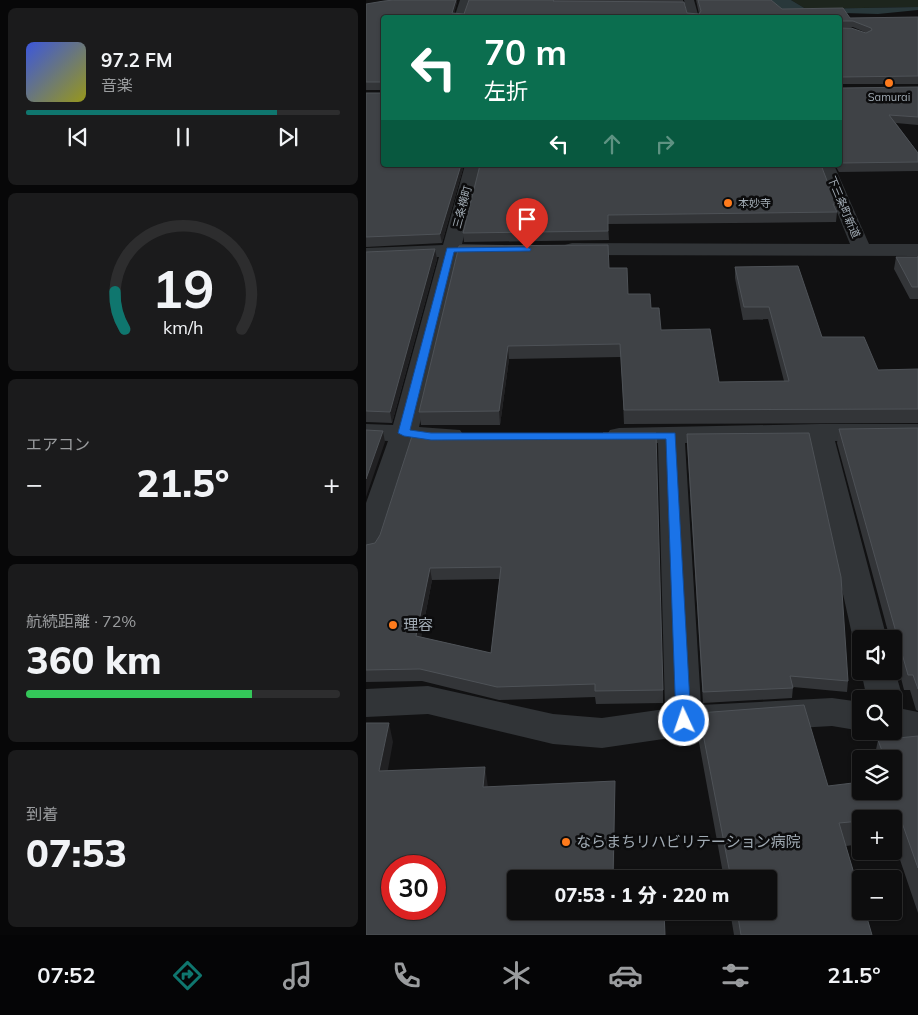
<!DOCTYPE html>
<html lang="ja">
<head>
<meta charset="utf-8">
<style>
  body { margin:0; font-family:Mulish,"Noto Sans JP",sans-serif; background:#1b1b1c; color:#f1f3f6; height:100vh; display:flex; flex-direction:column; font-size:19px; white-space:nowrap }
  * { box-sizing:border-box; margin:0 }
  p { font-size:16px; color:#9a9c9e }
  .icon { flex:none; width:28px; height:28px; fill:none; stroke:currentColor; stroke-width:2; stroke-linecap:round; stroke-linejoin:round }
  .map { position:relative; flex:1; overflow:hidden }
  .side { display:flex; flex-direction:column; gap:8px; padding:8px; background:#070708; width:366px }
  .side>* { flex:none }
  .guide { position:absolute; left:15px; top:15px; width:461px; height:152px; border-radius:5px; box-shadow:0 1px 4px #0004,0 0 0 1px #2d2d2e; background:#0b6e4f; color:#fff; overflow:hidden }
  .tools { position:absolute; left:486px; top:630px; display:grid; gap:10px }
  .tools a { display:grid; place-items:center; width:50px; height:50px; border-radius:5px; background:#0d0d0e; box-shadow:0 1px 4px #0004,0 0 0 1px #2d2d2e; font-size:25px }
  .speed { position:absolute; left:15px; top:855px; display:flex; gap:10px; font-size:25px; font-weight:700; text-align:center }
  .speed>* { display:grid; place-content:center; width:65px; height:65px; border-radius:50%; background:#0d0d0e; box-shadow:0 1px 4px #0004,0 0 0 1px #2d2d2e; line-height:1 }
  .speed .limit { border:8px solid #d22; background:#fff; color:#111 }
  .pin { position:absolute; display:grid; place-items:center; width:42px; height:42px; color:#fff; margin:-51px -21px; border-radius:50% 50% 50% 0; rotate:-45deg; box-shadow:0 0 5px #0007 }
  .pin .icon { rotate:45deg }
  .me { position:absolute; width:55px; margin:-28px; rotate:357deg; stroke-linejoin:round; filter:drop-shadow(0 0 4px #0008) }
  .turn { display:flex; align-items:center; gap:18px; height:105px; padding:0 20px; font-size:22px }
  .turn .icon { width:65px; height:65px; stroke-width:2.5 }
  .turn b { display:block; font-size:35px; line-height:42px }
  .lanes { display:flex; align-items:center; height:48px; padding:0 20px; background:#0003; justify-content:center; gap:25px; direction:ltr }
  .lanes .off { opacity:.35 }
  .big { font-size:38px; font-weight:800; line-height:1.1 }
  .side .card { flex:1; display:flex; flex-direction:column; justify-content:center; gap:8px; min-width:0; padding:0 18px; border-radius:8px; background:#1b1b1c }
  .side .dial { align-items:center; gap:0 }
  .dial svg { height:130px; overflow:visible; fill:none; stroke:#2d2d2e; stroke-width:7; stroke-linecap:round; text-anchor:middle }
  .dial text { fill:#f1f3f6; stroke:none }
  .song { display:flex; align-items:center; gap:15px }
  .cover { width:60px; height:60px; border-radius:8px; background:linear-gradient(135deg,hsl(230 70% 55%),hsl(60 70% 35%)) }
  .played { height:5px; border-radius:2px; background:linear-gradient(90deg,#0f766e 80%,#2d2d2e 80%) }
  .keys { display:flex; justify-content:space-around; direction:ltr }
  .heat { display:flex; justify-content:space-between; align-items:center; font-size:28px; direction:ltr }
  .charge { height:8px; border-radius:4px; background:linear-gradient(90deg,#34c759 72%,#2d2d2e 0) }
  .trip { position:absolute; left:141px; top:870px; width:270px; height:50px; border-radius:5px; background:#0d0d0e; box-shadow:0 1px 4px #0004,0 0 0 1px #2d2d2e; font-weight:800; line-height:50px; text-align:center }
  .dock { display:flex; height:80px; justify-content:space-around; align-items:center; background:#050506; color:#9a9c9e }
  .dock .icon { width:35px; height:35px }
  .dock .active { color:#0f766e }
  .dock b { font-size:22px; color:#f1f3f6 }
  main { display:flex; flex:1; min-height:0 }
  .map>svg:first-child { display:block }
  .green { fill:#1d251d }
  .water { fill:#29383b }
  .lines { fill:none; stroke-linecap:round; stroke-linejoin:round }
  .minor { fill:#313437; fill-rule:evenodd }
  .wall { fill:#333538; fill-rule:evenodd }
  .shaded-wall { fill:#212123 }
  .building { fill:#3f4246; stroke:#4e5257; fill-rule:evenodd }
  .route { fill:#1a73e8; stroke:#114b97 }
  .poi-dot { fill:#ff7b1c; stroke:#0c0c0d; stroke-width:2 }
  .labels { text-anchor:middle; stroke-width:5; stroke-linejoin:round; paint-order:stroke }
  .far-poi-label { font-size:11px; fill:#a1abb4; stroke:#0c0c0d }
  .far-street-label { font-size:11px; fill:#a1abb4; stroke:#0c0c0d }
  .near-poi-label { font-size:15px; fill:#a1abb4; stroke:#0c0c0d; text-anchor:start }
</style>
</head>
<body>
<main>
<section class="side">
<div class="card">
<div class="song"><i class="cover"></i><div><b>97.2 FM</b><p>音楽</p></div></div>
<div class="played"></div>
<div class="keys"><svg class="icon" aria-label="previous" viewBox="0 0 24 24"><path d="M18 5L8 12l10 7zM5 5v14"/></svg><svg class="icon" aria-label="pause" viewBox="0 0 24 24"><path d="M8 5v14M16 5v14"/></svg><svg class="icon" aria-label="next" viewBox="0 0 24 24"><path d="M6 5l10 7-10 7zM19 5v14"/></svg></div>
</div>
<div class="card dial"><svg viewBox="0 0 100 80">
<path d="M14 69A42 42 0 1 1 86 69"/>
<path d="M14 69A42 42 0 0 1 8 46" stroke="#0f766e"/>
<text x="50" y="56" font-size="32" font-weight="700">19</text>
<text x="50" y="72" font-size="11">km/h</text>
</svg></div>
<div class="card"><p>エアコン</p>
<div class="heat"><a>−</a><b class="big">21.5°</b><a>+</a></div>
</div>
<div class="card"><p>航続距離 · 72%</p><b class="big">360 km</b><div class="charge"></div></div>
<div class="card"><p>到着</p><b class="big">07:53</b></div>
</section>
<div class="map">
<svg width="552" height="935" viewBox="0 0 552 935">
  <rect width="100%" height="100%" fill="#111112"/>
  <!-- green -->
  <path class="green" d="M425,0H552V7L440,9Z"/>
  <!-- water -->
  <path class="water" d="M403,0H425L440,9L552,7V10L512,14L443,12L416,10Z"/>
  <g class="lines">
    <!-- minor -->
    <path class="minor" d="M94,0H104L99,18H88Z
      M318,0H328L333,18H322Z
      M99,165H115L96,244L137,245L140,249L137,253L93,256L53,427L94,430L98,436L94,442L85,444L48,442L15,546L11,553L0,556V503L22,441L0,440V424L27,425L73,257L0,260V248L77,245Z
      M452,165H468L503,244H552V256L206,255L199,253L196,249L199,245L206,243L484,244Z
      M454,424H552V440L469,441L521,639H495V649L487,639L443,441L319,443L335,705L466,698L495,702L496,731L466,726L394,730L318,736L236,748L187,744L62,714L0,717V689L62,686L187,714L236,718L299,709L292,443L253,444L244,442L240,436L244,430L253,428Z
      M528,667L537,699L532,708L552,712V742L515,732L528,731V699H501L495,671V670L528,671Z"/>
  </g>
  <!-- wall -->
  <path class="wall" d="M103,0H317V2L321,13L333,14L330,0H405L416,9L484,18L552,17V84H474V28L501,33L487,27L474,28L18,18V90H0V4L91,2L88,13L98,14Z
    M474,87L475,88L552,87V125L530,123L552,153V171L473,172L469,165H474Z
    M0,93L98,165L76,243L0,247Z
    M114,165L470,204V209L471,212L470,222L242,224L243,240L98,242L97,233Z
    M69,249L71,259L26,423L0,422V252Z
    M552,251V299H544L528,269L530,257H551Z
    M369,267L456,337L512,370L552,369V423L258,424L255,357L143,359L134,425H55L53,412L243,268L262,294L285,308L295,330L353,382L418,381L402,319L377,320L369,278Z
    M552,428V711L550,710L544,690H538L528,650V639H524L471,443L473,429Z
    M47,433L297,690V703L230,704L229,697L133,700L56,681L0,682V545L9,543L14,535ZM134,579L125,653L55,637L66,580Z
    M321,434L482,681L481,692L427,687L426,698L337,703L321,444Z
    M333,713L462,786L528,791V759H508L512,740L552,736V913L528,842V819H495V844L480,846L506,935H368L364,911H402V879H358L332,737Z"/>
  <!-- shaded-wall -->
  <path class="shaded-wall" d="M90,0H91V2L87,18L86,13Z
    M95,165H98L76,243L74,234Z
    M69,249L71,259L26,423L24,412Z
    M142,346L143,359L134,425L133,411Z
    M17,431L19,442L0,497V479Z
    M64,568L66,580L53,648L50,636Z
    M23,723L27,742L18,791L13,771Z
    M119,767L122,787H117Z
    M249,781V800L248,879H247Z"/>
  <!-- building -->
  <path class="building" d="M28,0H90L86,13L98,14L103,0H188L187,1L318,2L321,13L333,14L335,11L332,0H405L416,9L477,8L484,18L552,17V76L475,77L474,82V28H485L500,33L506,30L505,28L487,21H474V18H18V82H0V4L18,1Z
    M474,87L475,88L552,87V117L523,115L552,153V162L474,163Z
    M0,93H18V165H95L74,234L0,237Z
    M114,165H455L470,204H467L471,212L242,215V231L97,233Z
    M242,245L243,268H261L262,294H284L285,308H293L295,330L344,329L353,382L423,381L403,307H378L369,267L432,266L456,337H498L512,370L552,369V409L258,410L254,344L142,346L133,411L53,412L93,246Z
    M69,249L24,412L0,411V252Z
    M530,257H552V287H546Z
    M552,428V689L547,675H542L473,429Z
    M0,430L17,431L0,479Z
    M47,433L237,435V433H290L297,690L229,691V684L131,687L54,669L0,670V545L9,543L14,535ZM135,567L125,653L50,636L64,568Z
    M443,433L475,577L482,681L424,676L427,688L337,692L321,434Z
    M438,705L462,786L495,782V791H528V759H519L512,740L552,736V868L534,817L518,819H495V821L473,823L495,897V911H499L506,935H375L371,911H402V879H365L333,713Z
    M0,723H23L13,771L119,767L117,787L249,781L247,879H150V911H298L299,935H0ZM26,866H69V909H26Z"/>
  <!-- route -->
  <path class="route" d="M161,247L165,249L164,251L88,252L44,430L65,433H309L325,721L323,725L318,727L312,725L310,721L300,439L65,440L38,436L32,433L81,248Z"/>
  <!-- markers -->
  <g class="poi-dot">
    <circle cx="523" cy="83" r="5"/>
    <circle cx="362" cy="203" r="5"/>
    <circle cx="27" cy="625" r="5"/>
    <circle cx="200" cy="842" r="5"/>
  </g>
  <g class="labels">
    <!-- far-poi labels -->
    <g class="far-poi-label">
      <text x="523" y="101">Samurai</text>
      <text x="372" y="207" text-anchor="start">本妙寺</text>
    </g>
    <!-- far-street labels -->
    <g class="far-street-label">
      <text transform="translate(96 207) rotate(-75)" y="4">三条横町</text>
      <text transform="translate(478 207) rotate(67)" y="4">下三条町新道</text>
    </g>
    <!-- near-poi labels -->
    <g class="near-poi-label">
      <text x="37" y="630">理容</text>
      <text x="210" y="847">ならまちリハビリテーション病院</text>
    </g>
  </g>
</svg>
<div class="tools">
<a><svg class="icon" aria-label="sound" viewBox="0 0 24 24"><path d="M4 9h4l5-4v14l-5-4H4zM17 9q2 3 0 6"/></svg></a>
<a><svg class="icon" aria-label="search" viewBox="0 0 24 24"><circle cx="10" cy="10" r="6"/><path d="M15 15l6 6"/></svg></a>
<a><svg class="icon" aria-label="layers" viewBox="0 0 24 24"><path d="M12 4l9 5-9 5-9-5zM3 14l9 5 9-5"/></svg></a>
<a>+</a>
<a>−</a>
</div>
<div class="speed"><div class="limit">30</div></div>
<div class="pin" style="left:161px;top:249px;background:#d93025"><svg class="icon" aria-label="arrive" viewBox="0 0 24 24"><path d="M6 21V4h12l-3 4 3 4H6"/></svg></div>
<svg class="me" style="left:318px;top:721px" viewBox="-20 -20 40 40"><circle r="17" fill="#1a73e8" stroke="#fff" stroke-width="3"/><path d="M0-11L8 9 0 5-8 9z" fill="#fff"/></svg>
<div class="trip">07:53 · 1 分 · 220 m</div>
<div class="guide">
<div class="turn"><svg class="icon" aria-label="left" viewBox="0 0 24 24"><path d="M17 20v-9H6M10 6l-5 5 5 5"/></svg><div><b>70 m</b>左折</div></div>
<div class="lanes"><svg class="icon" aria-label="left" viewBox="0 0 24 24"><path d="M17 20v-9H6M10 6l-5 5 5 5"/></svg><svg class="icon off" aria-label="ahead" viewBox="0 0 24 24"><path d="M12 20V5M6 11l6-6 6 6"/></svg><svg class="icon off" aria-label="right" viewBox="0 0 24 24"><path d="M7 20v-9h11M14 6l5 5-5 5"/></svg></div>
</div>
</div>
</main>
<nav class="dock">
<b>07:52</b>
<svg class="icon active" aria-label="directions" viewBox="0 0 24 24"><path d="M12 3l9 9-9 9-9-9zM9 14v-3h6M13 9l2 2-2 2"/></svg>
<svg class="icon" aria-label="music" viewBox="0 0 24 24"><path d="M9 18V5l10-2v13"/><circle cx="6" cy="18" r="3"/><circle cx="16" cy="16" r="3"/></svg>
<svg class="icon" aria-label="phone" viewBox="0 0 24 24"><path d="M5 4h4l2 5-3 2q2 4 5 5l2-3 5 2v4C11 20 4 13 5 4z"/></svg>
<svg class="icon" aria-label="climate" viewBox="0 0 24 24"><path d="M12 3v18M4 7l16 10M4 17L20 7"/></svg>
<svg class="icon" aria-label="car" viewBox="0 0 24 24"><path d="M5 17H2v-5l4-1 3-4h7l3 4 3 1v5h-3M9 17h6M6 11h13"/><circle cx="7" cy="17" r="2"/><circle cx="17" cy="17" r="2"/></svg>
<svg class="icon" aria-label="filters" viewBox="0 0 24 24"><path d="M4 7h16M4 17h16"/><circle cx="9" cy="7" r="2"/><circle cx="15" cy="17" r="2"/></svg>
<b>21.5°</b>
</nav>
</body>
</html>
